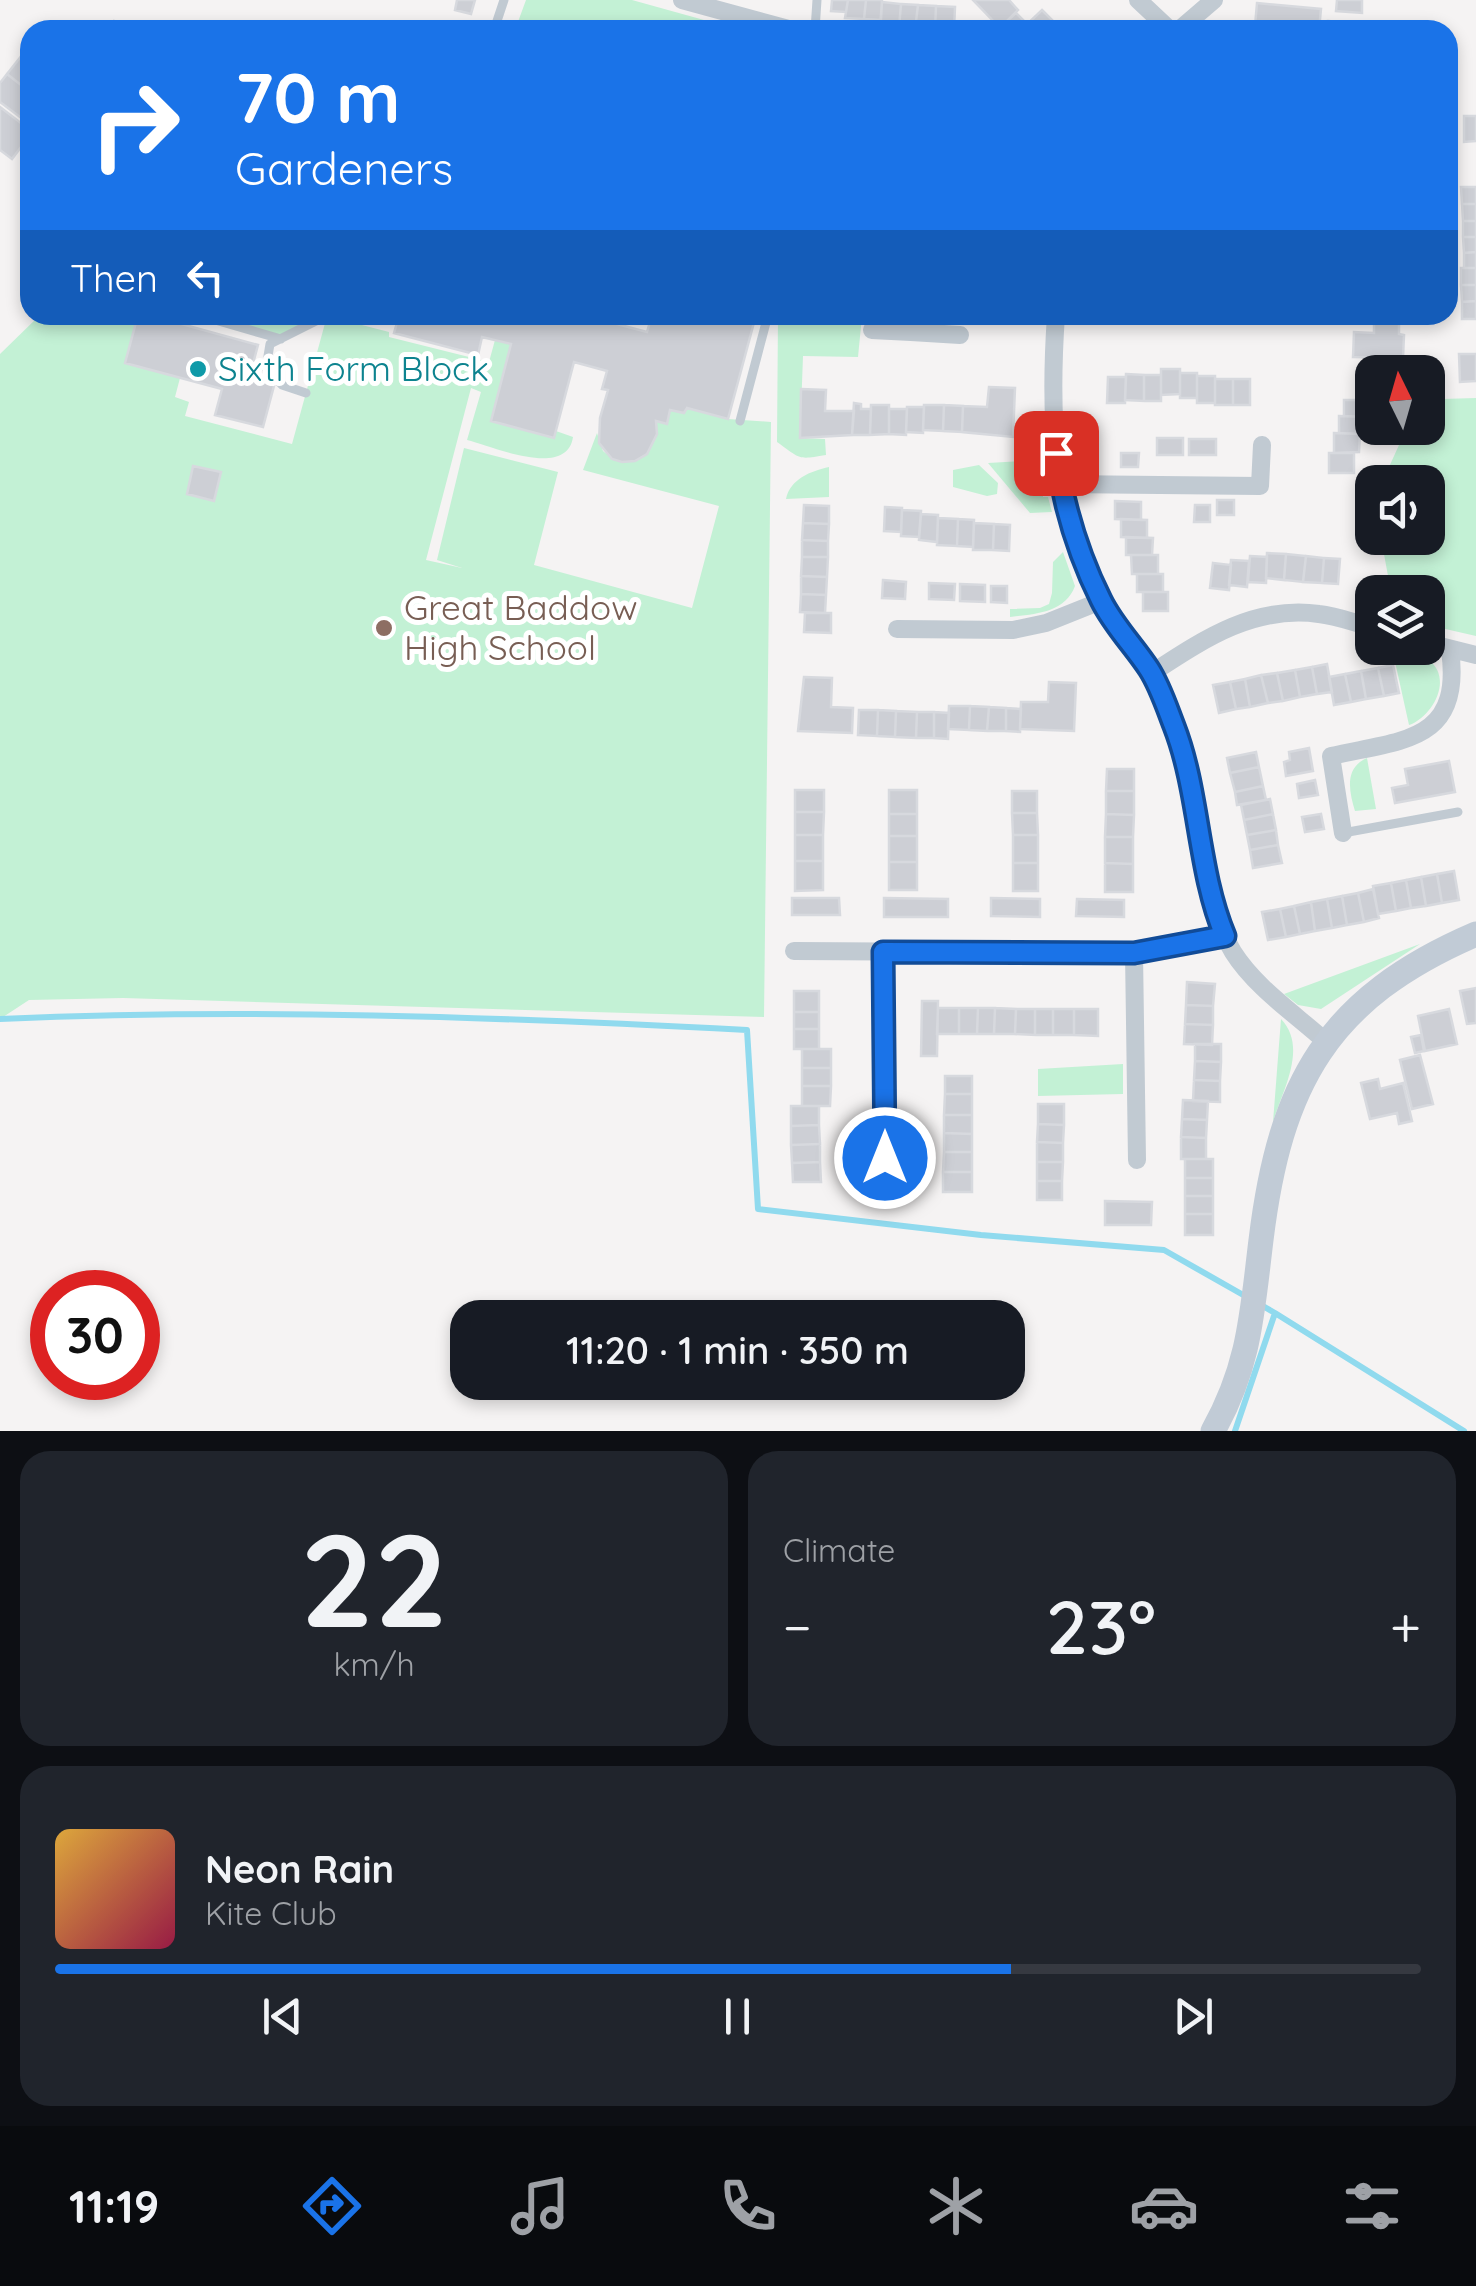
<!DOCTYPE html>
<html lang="en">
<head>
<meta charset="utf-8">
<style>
  body { margin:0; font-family:Quicksand,sans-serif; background:#20242c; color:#f1f3f6; height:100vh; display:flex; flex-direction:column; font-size:38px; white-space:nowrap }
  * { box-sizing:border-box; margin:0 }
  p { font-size:32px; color:#9ea1a6 }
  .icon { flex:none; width:55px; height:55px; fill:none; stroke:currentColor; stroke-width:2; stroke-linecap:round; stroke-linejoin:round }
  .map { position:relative; height:1431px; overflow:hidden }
  .panel { display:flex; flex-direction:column; gap:20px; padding:20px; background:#0d0f14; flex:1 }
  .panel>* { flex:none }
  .banner { position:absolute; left:20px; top:20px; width:1438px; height:305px; border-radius:30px; box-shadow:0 5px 15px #0003; background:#1a73e8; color:#fff; overflow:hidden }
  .needle { width:65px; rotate:355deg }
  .controls { position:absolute; left:1355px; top:355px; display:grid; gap:20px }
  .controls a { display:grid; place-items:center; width:90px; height:90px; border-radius:20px; background:#171b24; box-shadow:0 5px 15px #0003; font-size:50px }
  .speed { position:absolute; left:30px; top:1270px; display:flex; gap:20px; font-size:50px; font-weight:700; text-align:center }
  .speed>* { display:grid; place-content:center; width:130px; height:130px; border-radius:50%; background:#171b24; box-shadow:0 5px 15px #0003; line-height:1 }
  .speed .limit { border:15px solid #d22; background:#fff; color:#111 }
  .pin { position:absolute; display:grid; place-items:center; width:85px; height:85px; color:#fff; margin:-42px; border-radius:20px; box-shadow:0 5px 15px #0006 }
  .me { position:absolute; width:110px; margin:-55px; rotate:0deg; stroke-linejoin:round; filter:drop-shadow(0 0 8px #0008) }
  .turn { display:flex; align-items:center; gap:35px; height:210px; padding:0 50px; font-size:45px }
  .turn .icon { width:130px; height:130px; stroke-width:2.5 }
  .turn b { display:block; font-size:70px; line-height:85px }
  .then { display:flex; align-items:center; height:95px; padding:0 50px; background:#0003; gap:20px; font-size:38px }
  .big { font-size:75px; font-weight:600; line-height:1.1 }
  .panel .tile { flex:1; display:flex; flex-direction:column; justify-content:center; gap:15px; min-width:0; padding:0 35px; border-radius:30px; background:#20242c }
  .panel .dial { align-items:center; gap:0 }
  .dial b { font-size:130px; line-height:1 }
  .song { display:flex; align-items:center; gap:30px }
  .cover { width:120px; height:120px; border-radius:15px; background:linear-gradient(135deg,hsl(40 70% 55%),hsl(340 70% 35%)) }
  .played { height:10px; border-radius:5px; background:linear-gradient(90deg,#1a73e8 70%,#363941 70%) }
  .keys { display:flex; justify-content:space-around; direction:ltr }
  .heat { display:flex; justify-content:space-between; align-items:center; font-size:55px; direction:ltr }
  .panel .tiles { flex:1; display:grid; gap:20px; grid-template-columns:1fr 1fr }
  .tile:last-child { grid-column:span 2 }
  .trip { position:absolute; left:450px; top:1300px; width:575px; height:100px; border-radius:30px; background:#171b24; box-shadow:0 5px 15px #0003; font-weight:600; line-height:100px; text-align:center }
  .tab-bar { display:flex; height:160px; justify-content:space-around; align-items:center; background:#090b0e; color:#9ea1a6 }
  .tab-bar .icon { width:70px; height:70px }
  .tab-bar .current { color:#1a73e8 }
  .tab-bar b { font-size:45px; color:#f1f3f6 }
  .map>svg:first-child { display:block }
  .green { fill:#c3f1d5 }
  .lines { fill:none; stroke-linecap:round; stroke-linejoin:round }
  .stream { stroke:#90daee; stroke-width:6 }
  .building { fill:#cdcfd5; stroke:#d7d9de; stroke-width:2.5 }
  .lane { stroke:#c1cad2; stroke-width:9 }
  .street { stroke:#c1cad2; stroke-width:18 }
  .secondary { stroke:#c1cbd6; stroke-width:25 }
  .route-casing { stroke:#114b97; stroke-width:25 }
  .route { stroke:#1a73e8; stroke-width:18 }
  .culture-dot { fill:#0f9aa8; stroke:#fff; stroke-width:4 }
  .education-dot { fill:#8d6e63; stroke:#fff; stroke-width:4 }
  .labels { text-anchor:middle; stroke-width:10; stroke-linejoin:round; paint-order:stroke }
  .culture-label { font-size:35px; fill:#0d838f; stroke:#fff; text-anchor:start }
  .education-label { font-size:35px; fill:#785e54; stroke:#fff; text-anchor:start }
</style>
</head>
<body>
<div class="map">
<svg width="1476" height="1431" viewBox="0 0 1476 1431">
  <rect width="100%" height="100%" fill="#f5f3f3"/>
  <!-- green -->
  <path class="green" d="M526,0H632L740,30H515Z
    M40,315H138L125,363L180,378L175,397L189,402L185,416L292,444L327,316L389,332V337L489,362L495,340L511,344L554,438L556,431L573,437C567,479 494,447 467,440L481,392L471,388L426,560L462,568L437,560L464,448L558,472L534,565L692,608L719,506L583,470L597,433L603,451C631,475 658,454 656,421L667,423L670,410L684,413L687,408L728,419L771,422L764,1017L123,998L29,1000L0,1019V354Z
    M198,315H294L300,329L281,339Z
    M778,315L862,316L858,357L803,356L800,438L825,439L826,455C797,460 801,459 777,442Z
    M1476,398V636L1428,625V592H1391L1381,538H1428V482H1383L1384,478L1399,445L1414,428H1428V413L1442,399Z
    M1041,460L1043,497H1048L1052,512L1030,513L988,463Z
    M979,465L998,483L997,494L987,496L953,487V470Z
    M829,467V497L786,499C790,479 811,471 829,467Z
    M1063,552L1075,586C1065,613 1035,614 1010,617V609L1040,608L1049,604L1052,593L1053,562Z
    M1392,648C1405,651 1420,652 1430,661C1453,680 1432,717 1409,725Z
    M1367,758L1376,809L1355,811C1349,791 1344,768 1367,758Z
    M1420,944L1321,1009L1298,1005L1284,994Z
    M1281,1019C1308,1047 1283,1089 1273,1122Z
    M1123,1064V1094L1038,1096V1069Z"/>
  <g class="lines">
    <!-- stream -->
    <path class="stream" d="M0,1019C249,1008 499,1017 747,1030L758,1209L981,1235L1164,1250L1245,1296
      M1261,1305L1275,1313
      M1235,1431L1275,1313L1464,1431"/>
  </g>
  <!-- building -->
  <path class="building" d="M457,0H475L471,14L455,10Z
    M832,0H848L846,12L831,11Z
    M848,0H866L864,19L845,18Z
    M866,0H882L881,20L864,19Z
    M973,0H1009L1018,10L1000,28Z
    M1337,0H1362V13L1336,11Z
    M882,2L901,4L899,28L880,27Z
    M1257,3L1321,9L1319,30L1255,26Z
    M901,4L918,5L915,30L899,28Z
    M918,5L936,6L935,30H915Z
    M936,6L955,7L954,30H935Z
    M1042,10L1054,22L1046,30H1021Z
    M1016,13L1027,24L1021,30H997Z
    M114,21L146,27L145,30H112Z
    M1328,21L1350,23V27L1383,30H1328Z
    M22,55L30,62V92L7,74Z
    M7,74L30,92V112L24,120L0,102V83Z
    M0,107L30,130V135L12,159L0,150Z
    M1464,116H1476V141L1464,142Z
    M1461,187H1476V204H1462Z
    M1462,204H1476V221H1463Z
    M1463,221H1476V237H1463Z
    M1463,237H1476V252L1464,253Z
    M1476,252V268H1464V253Z
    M1461,268H1476V285H1461Z
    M1461,285H1476V301L1462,302Z
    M1476,301V319H1462V302Z
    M138,315H149L258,345L250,375L275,382L263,427L215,415L222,389L125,363Z
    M384,315H537L565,323L567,315H583L647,332L652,315H756L728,419L687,408L684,413L670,410L667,424L656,421L657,434L647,454L635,461L622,462L612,459L599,443L600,418L608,390L602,389L607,371L574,362L554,438L491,421L511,344L482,337L478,355L394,333L398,319Z
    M994,315H1021L1020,322L994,321Z
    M1374,315H1399V334L1404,335L1403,358L1353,357L1354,332L1374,333Z
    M1459,354H1476V381L1460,382Z
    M1161,369H1180V394L1161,395Z
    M1180,373H1197V398H1180Z
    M1126,374L1144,375V401L1125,400Z
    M1144,375H1161V401H1144Z
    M1197,376H1215V403H1197Z
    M1108,377H1126L1125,403H1107Z
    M1215,379H1233V405H1215Z
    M1233,379H1250V405H1233Z
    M989,387L1015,388L1013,437L962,432L963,406L987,407Z
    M801,389L826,390L825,411H854L852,435L800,438Z
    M1344,400H1371L1370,417L1344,416Z
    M854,403L861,404V409H871L870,435H852Z
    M871,405H889V434L870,435Z
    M924,405H944L943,431L923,430Z
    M944,405L963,406L962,432L943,431Z
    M907,407H924L923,433L906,432Z
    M889,409H907L906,435L889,434Z
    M1339,416L1365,417L1364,434L1339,433Z
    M1334,433L1360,434L1359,452L1334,453Z
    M1157,438H1183V455H1157Z
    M1189,439H1216V455H1189Z
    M1121,453H1139L1138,467H1121Z
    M1329,453H1354V473H1329Z
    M193,466L221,472L214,501L187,494Z
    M1217,500H1234V515H1217Z
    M1115,501L1141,502V520L1115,519Z
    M804,505L829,506V524L803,523Z
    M1195,505H1210V522H1194Z
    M885,507L902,508L901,532L884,531Z
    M902,510L921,511L919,537L901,536Z
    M921,514L938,515L937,542L919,540Z
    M938,518L958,519L957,546L937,545Z
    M958,519L974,520L973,547L957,546Z
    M1121,519L1147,520V538L1121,537Z
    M803,523L829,524L828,541L802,540Z
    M974,523L994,524L993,550H973Z
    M994,524L1010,525L1009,551L993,550Z
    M1126,537L1153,538L1152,555H1126Z
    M802,540L828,541V557H802Z
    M1267,553L1286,554L1284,580L1266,578Z
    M1286,554L1306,556L1303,582L1284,580Z
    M1131,555H1158V574H1132Z
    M1250,556L1267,557L1266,583L1248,582Z
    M1306,556L1324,558L1322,583L1303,582Z
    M802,557H828L827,577L801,576Z
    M1324,558L1340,559L1338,584L1322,583Z
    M1231,560L1249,561L1247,587L1229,585Z
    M1213,563L1231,565L1229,590L1210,588Z
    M1137,574H1163V592H1137Z
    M801,576L827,577L826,595L801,594Z
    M883,580L906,582L905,599L882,598Z
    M929,583L955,584L954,600L929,599Z
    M960,584L985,585V602L960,601Z
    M991,586H1007V603L991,602Z
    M1143,592H1168V611H1143Z
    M801,594L826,595L825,613L800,612Z
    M805,613H831V633L804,632Z
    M1327,664L1332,692L1317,694L1312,667Z
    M1393,665L1399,693L1384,696L1378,668Z
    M1312,667L1317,694L1300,697L1295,670Z
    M1378,668L1384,696L1366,699L1361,671Z
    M1295,670L1300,697L1283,701L1277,673Z
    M1361,671L1366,699L1351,702L1345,674Z
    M1277,673L1283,701L1268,703L1261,675Z
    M1345,674L1351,702L1334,705L1329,677Z
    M1261,675L1268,703L1250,707L1245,679Z
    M804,677L832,678L831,707L853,708L852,733L798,731Z
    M1245,679L1250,707L1236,709L1230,682Z
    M1049,682L1076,683L1074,731L1020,729L1021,702H1048Z
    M1230,682L1236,709L1219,713L1213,685Z
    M949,706H970L969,730L948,729Z
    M970,706L989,707L987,731L969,730Z
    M989,707L1006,708V731H987Z
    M1006,708L1021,709L1020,732L1006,731Z
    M859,710H878L877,736L858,735Z
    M878,710L896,711L895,737L877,736Z
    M896,711L917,712L916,738L895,737Z
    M917,712H934V738H916Z
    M934,712L949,713L948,739L934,738Z
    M1309,748L1313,771L1286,776L1284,762L1290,760L1289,752Z
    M1256,752L1259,767L1230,773L1227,758Z
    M1449,761L1455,792L1395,803L1392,788L1408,785L1405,769Z
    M1259,767L1263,786L1235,792L1230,773Z
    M1107,769H1134V791H1106Z
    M1315,780L1318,795L1299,798L1297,784Z
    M1263,786L1266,800L1237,805L1235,792Z
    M795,790H824V812H795Z
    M889,790H917V814H889Z
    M1012,791H1037V813H1012Z
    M1106,791H1134V815L1106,814Z
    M1270,799L1273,814L1244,820L1241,805Z
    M795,812H824L823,835H795Z
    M1012,813H1037L1038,835H1013Z
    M889,814H917V836H889Z
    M1106,814L1134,815L1133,837H1105Z
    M1273,814L1276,830L1247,835L1244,820Z
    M1321,814L1324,829L1305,832L1302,817Z
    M1276,830L1278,845L1250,850L1247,835Z
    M795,835H823V861H795Z
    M1013,835H1038V863H1013Z
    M889,836H917V862H889Z
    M1105,837H1133V864L1105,863Z
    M1278,845L1282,863L1253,868L1250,850Z
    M795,861H823V890L795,891Z
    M889,862H917V890H889Z
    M1013,863H1038V891H1013Z
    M1105,863L1133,864V892H1105Z
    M1454,871L1459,900L1442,903L1437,874Z
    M1437,874L1442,903L1426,906L1421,877Z
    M1421,877L1426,906L1411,908L1406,880Z
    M1406,880L1411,908L1396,911L1391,883Z
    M1391,883L1396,911L1378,914L1373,886Z
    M1373,889L1379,918L1364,922L1358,893Z
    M1358,893L1364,922L1347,925L1342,896Z
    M1342,896L1347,925L1332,928L1327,899Z
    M792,898H839L840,915H792Z
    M884,898L948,899V917H884Z
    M991,898L1040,899V917L991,916Z
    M1077,899L1124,900V917L1076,916Z
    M1327,899L1332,928L1315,931L1311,902Z
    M1311,902L1315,931L1300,934L1294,906Z
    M1294,906L1300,934L1286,937L1280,909Z
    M1280,909L1286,937L1268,940L1262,912Z
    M1187,982L1215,984L1213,1006L1186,1005Z
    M1476,988V1023L1467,1024L1460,991Z
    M794,991H819V1012H794Z
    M922,1001H938L937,1056H921Z
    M1186,1005L1213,1006V1025L1185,1024Z
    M938,1008H959V1034H937Z
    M959,1008H978L977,1034H959Z
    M978,1008H995L994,1034H977Z
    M995,1008L1016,1009L1015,1034H994Z
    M1016,1009H1035V1035L1015,1034Z
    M1035,1009H1053V1035H1035Z
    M1053,1009H1074V1035H1053Z
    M1074,1009H1098V1036L1074,1035Z
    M1449,1009L1457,1044L1425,1051L1418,1016Z
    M794,1012H819V1029H794Z
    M1185,1024L1213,1025L1212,1045L1184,1044Z
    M794,1029H819V1049H794Z
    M1421,1035L1424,1051L1415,1053L1411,1037Z
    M1195,1044H1221V1062L1195,1061Z
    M802,1049H831V1068H802Z
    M1420,1055L1433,1104L1412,1109L1400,1060Z
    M1195,1061L1221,1062L1220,1081L1194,1080Z
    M802,1068H831V1086H802Z
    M945,1076H972V1094H945Z
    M1378,1079L1380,1089L1403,1083L1412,1121L1399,1124L1397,1113L1370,1119L1361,1083Z
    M1194,1080L1220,1081V1102L1193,1101Z
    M802,1086H831L830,1106H802Z
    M945,1094H972V1115H944Z
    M1183,1100L1208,1101L1207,1120L1182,1119Z
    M1038,1104H1064V1125L1038,1124Z
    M791,1106H819V1125L791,1126Z
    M944,1115H972V1134L944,1133Z
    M1182,1119L1207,1120L1206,1138L1181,1137Z
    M1038,1124L1064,1125L1063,1143L1037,1142Z
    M819,1125L820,1144L791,1145V1126Z
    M944,1133L972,1134V1152H944Z
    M1181,1137L1206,1138V1159H1181Z
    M1037,1142L1063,1143V1162H1037Z
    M820,1144V1162L792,1163L791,1145Z
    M944,1152H972V1172H943Z
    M1185,1159H1213V1178H1185Z
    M820,1162L821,1182H793L792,1163Z
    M1037,1162H1063L1062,1181H1037Z
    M943,1172H972V1192H943Z
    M864,1176L903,1177L902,1200L863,1199Z
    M1185,1178H1213V1196H1185Z
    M1037,1181H1062V1200H1037Z
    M1185,1196H1213V1214H1185Z
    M1105,1201L1152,1202L1151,1225H1105Z
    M1185,1214H1213V1235H1185Z"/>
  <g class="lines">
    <!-- lane -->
    <path class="lane" d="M494,30L504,0
      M815,30L817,0
      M198,315L281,339
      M306,393L282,385L266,368L270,344L320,319L321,315
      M740,421L768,315
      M1343,833L1458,812"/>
    <!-- street -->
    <path class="street" d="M682,0L792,30
      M1138,0L1170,30
      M1179,30L1214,0
      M911,315V332L960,335
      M1056,315C1049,417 1052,509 1102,602C1115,627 1135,647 1150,670C1160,686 1167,708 1174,726C1200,794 1197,892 1233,952C1255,987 1295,1014 1325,1041
      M872,330L911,332
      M1060,484L1260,486L1262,445
      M897,629L1013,630L1046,623L1101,601
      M1428,643L1476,655
      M1152,673C1204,639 1254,605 1319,614C1337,616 1355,623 1372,627
      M1343,833L1331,756C1401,740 1463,743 1450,650
      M794,951L1134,953L1225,936
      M883,951L885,1158
      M1134,953L1137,1160"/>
    <!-- secondary -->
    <path class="secondary" d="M1213,1431C1250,1365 1252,1313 1261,1240C1280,1084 1327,998 1476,934"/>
  </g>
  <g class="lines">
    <!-- route casing -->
    <g class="route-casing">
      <path id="route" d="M885,1158L883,952L1134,953L1225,936C1197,869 1200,793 1174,726C1167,708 1160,686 1149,669C1134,646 1113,625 1101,600C1078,554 1063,503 1056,453"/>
    </g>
    <!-- route -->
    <use href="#route" class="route"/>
  </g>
  <!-- markers -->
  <circle class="culture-dot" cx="198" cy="369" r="10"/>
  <circle class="education-dot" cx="384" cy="628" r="10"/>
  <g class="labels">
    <!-- culture labels -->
    <g class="culture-label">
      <text x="218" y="381">Sixth Form Block</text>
    </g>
    <!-- education labels -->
    <g class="education-label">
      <text x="404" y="620">Great Baddow<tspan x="404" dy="40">High School</tspan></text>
    </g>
  </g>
</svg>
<div class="controls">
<a><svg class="needle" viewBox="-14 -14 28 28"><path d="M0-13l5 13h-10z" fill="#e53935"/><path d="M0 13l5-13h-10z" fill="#9ea1a6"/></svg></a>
<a><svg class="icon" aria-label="sound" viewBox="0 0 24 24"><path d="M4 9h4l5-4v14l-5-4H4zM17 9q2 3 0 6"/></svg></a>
<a><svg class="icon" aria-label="layers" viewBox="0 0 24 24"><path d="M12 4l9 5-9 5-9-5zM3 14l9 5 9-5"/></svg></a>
</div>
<div class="speed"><div class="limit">30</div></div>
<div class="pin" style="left:1056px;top:453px;background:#d93025"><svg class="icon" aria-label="arrive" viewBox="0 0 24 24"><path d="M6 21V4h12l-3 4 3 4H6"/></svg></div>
<svg class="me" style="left:885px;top:1158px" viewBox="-20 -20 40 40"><circle r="17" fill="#1a73e8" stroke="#fff" stroke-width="3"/><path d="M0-11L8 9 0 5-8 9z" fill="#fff"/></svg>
<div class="trip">11:20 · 1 min · 350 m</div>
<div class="banner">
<div class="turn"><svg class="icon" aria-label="right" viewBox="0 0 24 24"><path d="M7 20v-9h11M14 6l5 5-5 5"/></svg><div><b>70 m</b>Gardeners</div></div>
<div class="then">Then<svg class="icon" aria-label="left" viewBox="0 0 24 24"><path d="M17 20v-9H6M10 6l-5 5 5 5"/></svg></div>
</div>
</div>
<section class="panel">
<div class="tiles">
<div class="tile dial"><b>22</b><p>km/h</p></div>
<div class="tile"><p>Climate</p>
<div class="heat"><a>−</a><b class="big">23°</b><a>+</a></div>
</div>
<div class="tile">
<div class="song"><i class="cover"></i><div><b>Neon Rain</b><p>Kite Club</p></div></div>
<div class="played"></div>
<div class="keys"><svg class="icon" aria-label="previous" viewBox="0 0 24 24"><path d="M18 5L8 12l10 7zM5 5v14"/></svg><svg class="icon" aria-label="pause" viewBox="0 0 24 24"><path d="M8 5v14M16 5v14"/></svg><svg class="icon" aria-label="next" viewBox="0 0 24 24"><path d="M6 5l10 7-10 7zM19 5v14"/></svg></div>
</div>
</div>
</section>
<nav class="tab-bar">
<b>11:19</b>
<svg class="icon current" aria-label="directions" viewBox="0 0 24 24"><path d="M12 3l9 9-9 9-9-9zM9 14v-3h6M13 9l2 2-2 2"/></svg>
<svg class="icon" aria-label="music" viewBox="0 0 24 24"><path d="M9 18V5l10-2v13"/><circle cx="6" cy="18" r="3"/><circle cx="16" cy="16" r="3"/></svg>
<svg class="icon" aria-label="phone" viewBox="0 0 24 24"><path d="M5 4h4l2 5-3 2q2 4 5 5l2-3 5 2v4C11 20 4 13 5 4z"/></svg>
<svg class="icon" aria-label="climate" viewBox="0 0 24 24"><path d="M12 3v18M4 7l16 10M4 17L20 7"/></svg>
<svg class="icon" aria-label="car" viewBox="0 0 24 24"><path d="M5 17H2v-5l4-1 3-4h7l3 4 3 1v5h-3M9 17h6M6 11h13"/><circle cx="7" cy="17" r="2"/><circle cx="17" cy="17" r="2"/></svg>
<svg class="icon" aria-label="filters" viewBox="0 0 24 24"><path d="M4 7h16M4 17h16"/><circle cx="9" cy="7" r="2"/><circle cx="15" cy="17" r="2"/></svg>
</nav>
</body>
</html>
